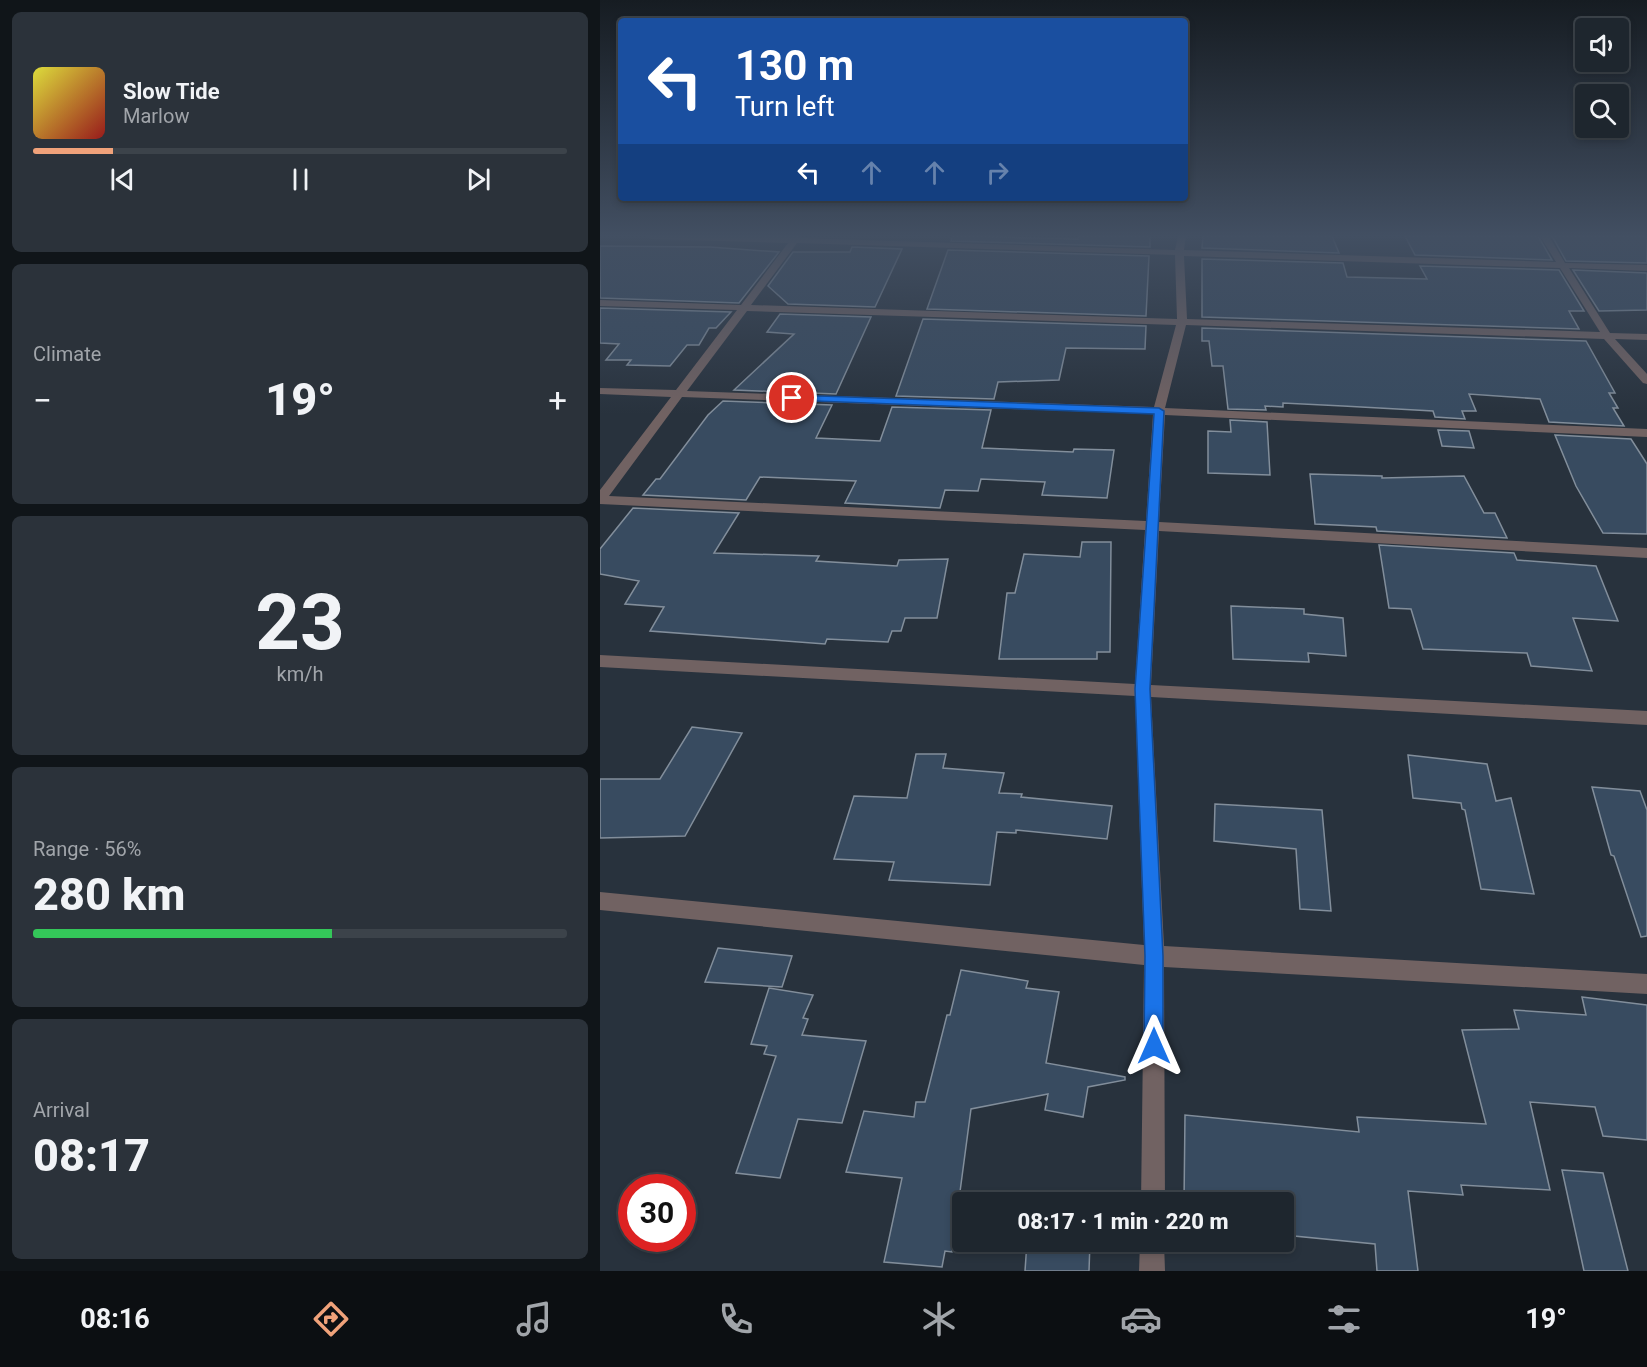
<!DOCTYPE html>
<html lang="en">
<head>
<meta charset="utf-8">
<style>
  body { margin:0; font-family:Roboto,sans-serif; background:#2b323a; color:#f1f3f6; height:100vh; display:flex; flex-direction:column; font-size:22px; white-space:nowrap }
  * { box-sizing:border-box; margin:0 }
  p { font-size:20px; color:#a1a5aa }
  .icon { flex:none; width:33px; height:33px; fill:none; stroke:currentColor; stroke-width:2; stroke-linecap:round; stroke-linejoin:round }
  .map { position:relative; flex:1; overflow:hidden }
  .sheet { display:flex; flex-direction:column; gap:12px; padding:12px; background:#101519; width:600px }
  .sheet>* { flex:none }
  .banner { position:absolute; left:18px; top:18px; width:570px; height:183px; border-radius:6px; box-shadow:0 3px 9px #0003,0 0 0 2px #3c434a; background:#1a4fa0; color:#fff; overflow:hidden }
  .controls { position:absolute; left:975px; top:18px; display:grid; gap:12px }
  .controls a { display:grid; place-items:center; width:54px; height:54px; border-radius:6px; background:#1e262e; box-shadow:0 3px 9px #0003,0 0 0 2px #3c434a; font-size:30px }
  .speed { position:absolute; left:18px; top:1174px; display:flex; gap:12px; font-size:30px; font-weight:700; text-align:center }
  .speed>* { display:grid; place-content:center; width:78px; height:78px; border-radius:50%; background:#1e262e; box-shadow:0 3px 9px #0003,0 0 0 2px #3c434a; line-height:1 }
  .speed .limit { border:9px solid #d22; background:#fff; color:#111 }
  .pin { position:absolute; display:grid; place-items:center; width:51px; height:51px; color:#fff; margin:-26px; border:3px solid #fff; border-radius:50%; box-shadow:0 2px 6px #0007 }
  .me { position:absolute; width:66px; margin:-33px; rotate:0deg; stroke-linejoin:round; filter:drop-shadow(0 0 4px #0008) }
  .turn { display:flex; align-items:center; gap:21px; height:126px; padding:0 18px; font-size:27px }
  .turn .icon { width:78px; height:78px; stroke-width:2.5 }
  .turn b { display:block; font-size:42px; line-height:51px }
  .lanes { display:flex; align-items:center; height:57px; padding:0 18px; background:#0003; justify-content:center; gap:30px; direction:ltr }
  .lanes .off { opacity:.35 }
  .big { font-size:45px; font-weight:800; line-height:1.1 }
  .sheet .card { flex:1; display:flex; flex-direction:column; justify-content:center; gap:9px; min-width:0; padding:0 21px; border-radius:9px; background:#2b323a }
  .sheet .dial { align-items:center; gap:0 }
  .dial b { font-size:78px; line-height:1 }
  .song { display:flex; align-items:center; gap:18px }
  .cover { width:72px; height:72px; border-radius:9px; background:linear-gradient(135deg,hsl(60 70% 55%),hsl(0 70% 35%)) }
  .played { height:6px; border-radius:3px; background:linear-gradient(90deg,#f0a27a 15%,#3c434a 15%) }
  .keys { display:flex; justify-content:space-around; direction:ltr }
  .heat { display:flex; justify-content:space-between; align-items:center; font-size:33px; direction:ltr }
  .charge { height:9px; border-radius:4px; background:linear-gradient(90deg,#34c759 56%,#3c434a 0) }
  .trip { position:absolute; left:352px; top:1192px; width:342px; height:60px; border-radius:6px; background:#1e262e; box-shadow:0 3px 9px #0003,0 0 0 2px #3c434a; font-weight:800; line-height:60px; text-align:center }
  .menu { display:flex; height:96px; justify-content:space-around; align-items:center; background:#0c0f12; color:#a1a5aa }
  .menu .icon { width:42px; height:42px }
  .menu .active { color:#f0a27a }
  .menu b { font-size:27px; color:#f1f3f6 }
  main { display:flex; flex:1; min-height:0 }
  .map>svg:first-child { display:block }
  .building { fill:#384b60; stroke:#828e9b; stroke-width:1.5 }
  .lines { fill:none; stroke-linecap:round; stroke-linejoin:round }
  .street { fill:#716262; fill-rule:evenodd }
  .route { fill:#1a73e8; stroke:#114b97; stroke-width:1.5 }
</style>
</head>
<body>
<main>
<section class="sheet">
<div class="card">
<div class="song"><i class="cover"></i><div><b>Slow Tide</b><p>Marlow</p></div></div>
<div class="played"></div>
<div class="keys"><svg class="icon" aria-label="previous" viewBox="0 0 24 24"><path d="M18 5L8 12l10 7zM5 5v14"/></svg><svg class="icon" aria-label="pause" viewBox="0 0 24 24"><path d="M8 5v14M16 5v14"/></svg><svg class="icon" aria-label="next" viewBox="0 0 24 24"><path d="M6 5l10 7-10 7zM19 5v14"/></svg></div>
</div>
<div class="card"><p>Climate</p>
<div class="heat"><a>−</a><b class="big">19°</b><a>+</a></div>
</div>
<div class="card dial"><b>23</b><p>km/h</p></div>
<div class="card"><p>Range · 56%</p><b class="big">280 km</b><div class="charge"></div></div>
<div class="card"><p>Arrival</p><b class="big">08:17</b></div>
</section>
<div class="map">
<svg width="1047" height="1271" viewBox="0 0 1047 1271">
  <rect width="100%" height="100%" fill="#28323d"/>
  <!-- building -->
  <path class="building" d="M352,236L478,239V236H550V247L351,241Z
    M603,236H732L739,253L602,248Z
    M805,236H938L952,260L815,255Z
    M952,236H1047V263L966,261Z
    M0,246L110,247L179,252L139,303L0,298Z
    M252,247L302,249L275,307L188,304L168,286L193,252H250Z
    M348,250L549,256L546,316L327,309Z
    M602,259L743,263L747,277L827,279L820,266L959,270L984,311H969L979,329L602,317Z
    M973,270L1047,273V310L999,311Z
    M0,308L131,312L116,328H109L99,345H87L70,366L27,365L31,360H6L19,344L0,343Z
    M180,314L271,317L236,394L134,390L194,334L167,332Z
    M323,319L546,326L545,349L466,348L459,380L398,382L394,399L296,396Z
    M602,328L986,341L1015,393H1009L1018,408H1013L1024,426L949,422L940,399L869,394L876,411H862L865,419L835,417L833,411L743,406L683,403V407L665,406L666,410L628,409L623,366H612L609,341H602Z
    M123,401L232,405L216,438L280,441L292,407L391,410L382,448L473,452L474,449L514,450L507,498L442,495L445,482L381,479L378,491L345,490L340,508L245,503L256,481L160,477L146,500L43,495L56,479H60L108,415Z
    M630,420L667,422L670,475L608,473V431L631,432Z
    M838,430L869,431L874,448L842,446Z
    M955,435L1031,439L1047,464V534L1003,533L976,486Z
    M710,474L782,476V478L864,476L884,513H895L907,538L777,531L776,527L715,524Z
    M33,508L139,513L114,553L219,556L216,561L297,566L299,560L348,559L337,618H305L301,631H292L288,642L227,639L225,644L50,631L64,607L25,604L39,581L0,574V549Z
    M482,542H511L510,652H497V659H399L407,593H415L424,554L480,557Z
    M779,545L914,553L917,560L996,566L1018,621L973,618L992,671L931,666L927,653L823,649L811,609L789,608Z
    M631,606L704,609V614L743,618L746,656L708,653L709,662L633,659Z
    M92,727L142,733L85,836L0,838V779H60Z
    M316,754H346L343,768L404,773L399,793L422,794L421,797L512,806L507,839L416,830V833L397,832L390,885L289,880L294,862L234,859L254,796L307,798Z
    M808,755L887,764L896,801L911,798L934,894L881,889L865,810L862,809L861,803L813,798Z
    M992,787L1040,791L1047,810V936L1041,937L1014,856L1011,855Z
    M615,804L722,810L731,911L700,909L696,849L614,841Z
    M118,948L192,956L182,987L105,982Z
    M361,970L428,981L426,988L459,992L446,1063L525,1077V1080L488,1087L483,1117L445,1110L448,1094L371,1109L352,1252L345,1251L342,1267L284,1262L302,1178L246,1172L264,1111L314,1117L316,1102H325L347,1015H350Z
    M169,988L213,995L203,1018L208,1019L202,1035L266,1041L242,1123L198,1119L180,1178L136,1173L176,1056L164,1054L167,1046L151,1044Z
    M982,997L1047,1005V1140L1003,1136L995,1107L930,1102L950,1190L861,1185L863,1195L808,1191L818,1271H777L775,1244L684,1235V1203H584L585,1115L759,1132L757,1117L886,1124L862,1030L919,1029L914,1010L986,1015Z
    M962,1170L1003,1173L1028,1271H984Z
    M427,1242H490L489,1271H425Z"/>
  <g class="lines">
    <!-- street -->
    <path class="street" d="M47,236H202L201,238L575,250L578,236H586L584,250L956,262L940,236H949L965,263L1047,265V271L969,268L1010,333L1047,334V340L1015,339L1047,374V384L1043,383L1004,339L586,325L565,408L1047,429V437L565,415L559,522L1047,548V558L559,531L551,685L1047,711V725L551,697L564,946L1047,974V994L564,967L565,1203H541L544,965L0,910V892L544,945L535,696L0,667V655L535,684L545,530L0,504V490L71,397L0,394V388L76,390L137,310L0,306V300L141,305L188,243L51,239ZM197,243L575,255L577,319L151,305ZM584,256L960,268L1000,332L587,319ZM147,311L576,325L554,407L87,391ZM82,397L553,414L546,521L9,496Z
      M540,1242H564L565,1271H539Z"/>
  </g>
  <!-- sky -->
  <linearGradient id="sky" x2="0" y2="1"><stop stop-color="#161c22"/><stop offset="0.57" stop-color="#424f62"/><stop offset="1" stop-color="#424f62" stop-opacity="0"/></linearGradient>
  <rect width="1047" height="414" fill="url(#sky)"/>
  <!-- route -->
  <path class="route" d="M192,395L559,408L564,411L550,689L563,956V1046L561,1053L554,1056L547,1053L544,1046L545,956L535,689L554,414L188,400V396Z"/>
</svg>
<div class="controls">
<a><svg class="icon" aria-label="sound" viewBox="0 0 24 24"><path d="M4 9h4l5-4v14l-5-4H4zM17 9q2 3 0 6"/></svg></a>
<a><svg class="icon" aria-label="search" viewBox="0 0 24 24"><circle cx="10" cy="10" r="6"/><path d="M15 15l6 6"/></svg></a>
</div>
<div class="speed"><div class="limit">30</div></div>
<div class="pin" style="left:192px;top:398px;background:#d93025"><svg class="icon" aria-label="arrive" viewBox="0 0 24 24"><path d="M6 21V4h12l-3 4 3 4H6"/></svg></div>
<svg class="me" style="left:554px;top:1046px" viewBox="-20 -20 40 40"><path d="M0-17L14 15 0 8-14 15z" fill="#1a73e8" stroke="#fff" stroke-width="4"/></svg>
<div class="trip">08:17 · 1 min · 220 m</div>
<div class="banner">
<div class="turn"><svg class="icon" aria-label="left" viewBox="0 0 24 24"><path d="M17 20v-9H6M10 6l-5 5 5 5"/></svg><div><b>130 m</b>Turn left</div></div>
<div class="lanes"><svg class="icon" aria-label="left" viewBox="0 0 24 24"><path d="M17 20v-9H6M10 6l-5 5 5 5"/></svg><svg class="icon off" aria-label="ahead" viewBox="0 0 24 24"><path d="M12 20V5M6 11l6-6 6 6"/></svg><svg class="icon off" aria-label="ahead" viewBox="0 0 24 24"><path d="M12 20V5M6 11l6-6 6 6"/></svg><svg class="icon off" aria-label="right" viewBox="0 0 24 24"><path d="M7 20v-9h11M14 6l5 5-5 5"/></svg></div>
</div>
</div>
</main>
<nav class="menu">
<b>08:16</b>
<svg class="icon active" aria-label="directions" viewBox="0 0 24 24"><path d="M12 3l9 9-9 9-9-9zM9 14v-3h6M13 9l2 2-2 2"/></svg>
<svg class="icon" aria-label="music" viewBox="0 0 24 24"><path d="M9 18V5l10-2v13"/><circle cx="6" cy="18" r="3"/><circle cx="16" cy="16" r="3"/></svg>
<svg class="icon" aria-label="phone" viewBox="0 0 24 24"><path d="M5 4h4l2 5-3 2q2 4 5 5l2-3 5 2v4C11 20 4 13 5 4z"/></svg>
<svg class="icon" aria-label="climate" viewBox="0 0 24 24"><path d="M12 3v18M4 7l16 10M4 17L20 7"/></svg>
<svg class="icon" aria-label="car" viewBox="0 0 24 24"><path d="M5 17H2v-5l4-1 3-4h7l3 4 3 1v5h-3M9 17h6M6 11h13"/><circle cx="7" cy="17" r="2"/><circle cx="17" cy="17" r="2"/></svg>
<svg class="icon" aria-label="filters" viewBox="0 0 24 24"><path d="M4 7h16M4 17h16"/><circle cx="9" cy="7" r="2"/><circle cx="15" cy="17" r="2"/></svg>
<b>19°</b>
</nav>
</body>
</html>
